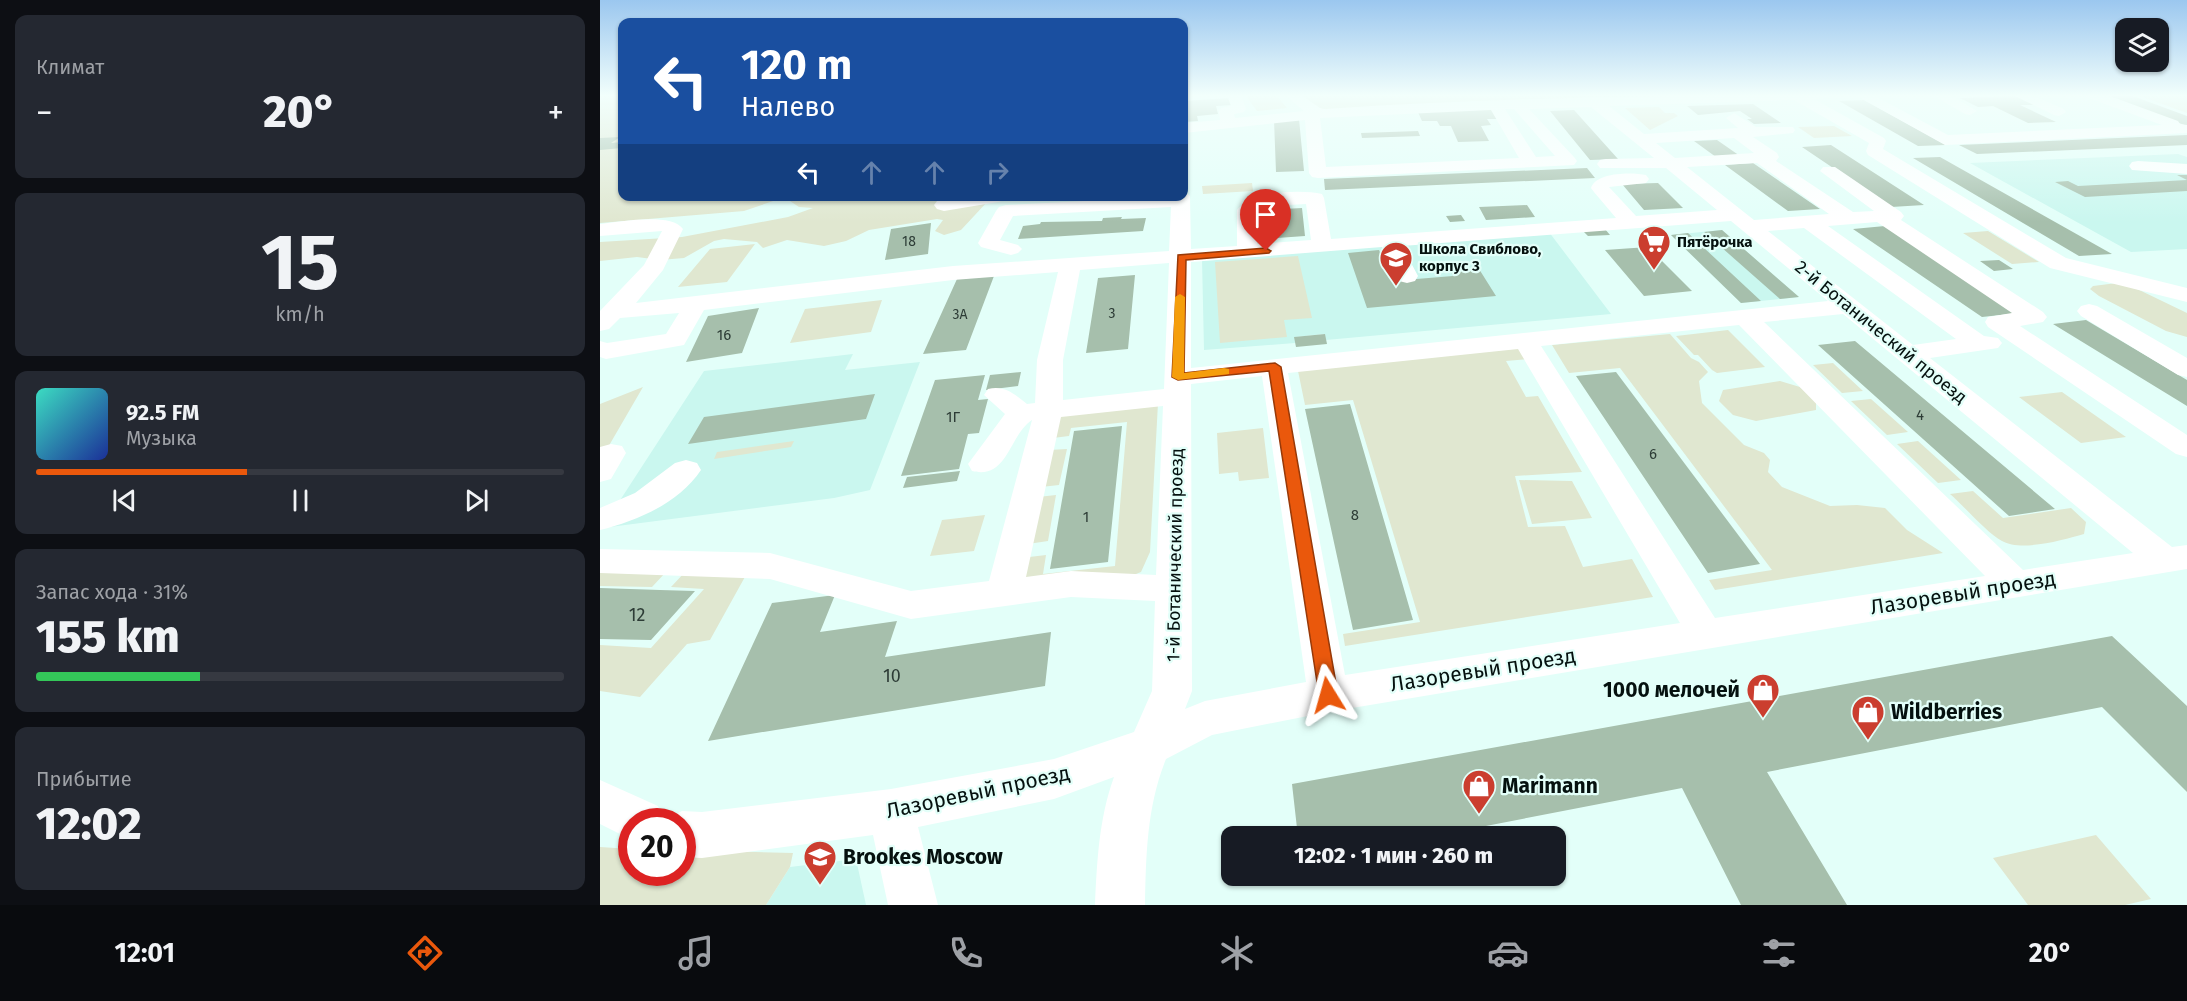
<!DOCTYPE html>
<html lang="ru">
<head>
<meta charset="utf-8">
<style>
  body { margin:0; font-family:"Fira Sans",sans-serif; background:#242831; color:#f1f3f6; height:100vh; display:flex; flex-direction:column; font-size:22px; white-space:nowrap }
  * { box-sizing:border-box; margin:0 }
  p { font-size:20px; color:#9ea1a6 }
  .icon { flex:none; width:33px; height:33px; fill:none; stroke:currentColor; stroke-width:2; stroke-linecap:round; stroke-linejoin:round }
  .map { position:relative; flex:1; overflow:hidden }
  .side { display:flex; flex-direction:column; gap:15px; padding:15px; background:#0d0f14; width:600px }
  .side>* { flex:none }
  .guide { position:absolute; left:18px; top:18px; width:570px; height:183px; border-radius:12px; box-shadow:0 2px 4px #0004; background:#1a4fa0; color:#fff; overflow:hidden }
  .controls { position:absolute; left:1515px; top:18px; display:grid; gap:12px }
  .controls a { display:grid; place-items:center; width:54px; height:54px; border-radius:12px; background:#171b24; box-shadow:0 2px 4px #0004; font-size:30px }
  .speed { position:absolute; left:18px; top:808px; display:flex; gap:12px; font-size:30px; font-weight:700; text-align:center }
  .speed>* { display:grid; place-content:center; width:78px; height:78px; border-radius:50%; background:#171b24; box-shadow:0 2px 4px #0004; line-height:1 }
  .speed .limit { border:9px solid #d22; background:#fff; color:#111 }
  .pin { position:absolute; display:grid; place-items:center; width:51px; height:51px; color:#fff; margin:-62px -26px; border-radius:50% 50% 50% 0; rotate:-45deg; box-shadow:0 0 6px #0007 }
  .pin .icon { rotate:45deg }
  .me { position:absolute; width:66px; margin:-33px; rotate:352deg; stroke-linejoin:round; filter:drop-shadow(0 0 4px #0008) }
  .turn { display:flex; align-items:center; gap:21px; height:126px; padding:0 24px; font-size:27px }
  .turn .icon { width:78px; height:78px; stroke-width:2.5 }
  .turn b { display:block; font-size:42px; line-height:51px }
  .lanes { display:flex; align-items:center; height:57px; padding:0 24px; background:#0003; justify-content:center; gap:30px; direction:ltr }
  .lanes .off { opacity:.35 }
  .big { font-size:45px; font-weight:800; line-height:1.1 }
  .side .tile { flex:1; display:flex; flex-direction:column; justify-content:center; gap:9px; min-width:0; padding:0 21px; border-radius:12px; background:#242831 }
  .side .dial { align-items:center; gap:0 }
  .dial b { font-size:78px; line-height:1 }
  .song { display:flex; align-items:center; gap:18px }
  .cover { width:72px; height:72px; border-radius:9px; background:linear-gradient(135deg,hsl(170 70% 55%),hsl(230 70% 35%)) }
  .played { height:6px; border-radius:3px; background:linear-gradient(90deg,#ea580c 40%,#363941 40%) }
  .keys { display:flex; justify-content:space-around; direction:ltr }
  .heat { display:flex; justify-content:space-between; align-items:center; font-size:33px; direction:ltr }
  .charge { height:9px; border-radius:4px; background:linear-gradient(90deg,#34c759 31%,#363941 0) }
  .trip { position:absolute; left:621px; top:826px; width:345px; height:60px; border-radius:12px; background:#171b24; box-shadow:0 2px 4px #0004; font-weight:800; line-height:60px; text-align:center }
  .tabs { display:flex; height:96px; justify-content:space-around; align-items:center; background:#090b0e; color:#9ea1a6 }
  .tabs .icon { width:42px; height:42px }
  .tabs .on { color:#ea580c }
  .tabs b { font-size:27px; color:#f1f3f6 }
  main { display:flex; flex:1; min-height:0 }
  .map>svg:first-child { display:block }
  .built { fill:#caf7ef }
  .green { fill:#e0e7d0 }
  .building { fill:#a6bfac }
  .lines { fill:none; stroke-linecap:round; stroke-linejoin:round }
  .minor { fill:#fff; fill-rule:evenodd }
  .route { fill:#ea580c; stroke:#983908; stroke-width:1.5 }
  .slow { fill:#f59e0b }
  .labels { text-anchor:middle; stroke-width:4.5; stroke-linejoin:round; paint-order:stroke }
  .far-number-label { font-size:14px; fill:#2d3c36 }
  .far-poi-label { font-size:15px; font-weight:bold; fill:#05110f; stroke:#e3fff9; text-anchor:start }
  .number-label { font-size:15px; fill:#2d3c36 }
  .street-label { font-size:18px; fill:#05110f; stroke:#e3fff9 }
  .near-number-label { font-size:18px; fill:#2d3c36 }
  .near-street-label { font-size:21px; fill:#05110f; stroke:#e3fff9 }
  .near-poi-label { font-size:21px; font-weight:bold; fill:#05110f; stroke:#e3fff9; text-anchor:start }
</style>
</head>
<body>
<main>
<section class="side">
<div class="tile"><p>Климат</p>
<div class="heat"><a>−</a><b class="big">20°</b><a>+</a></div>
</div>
<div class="tile dial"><b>15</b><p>km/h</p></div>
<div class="tile">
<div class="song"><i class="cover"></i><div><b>92.5 FM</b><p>Музыка</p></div></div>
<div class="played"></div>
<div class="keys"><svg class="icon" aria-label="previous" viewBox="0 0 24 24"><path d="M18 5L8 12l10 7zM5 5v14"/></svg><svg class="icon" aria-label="pause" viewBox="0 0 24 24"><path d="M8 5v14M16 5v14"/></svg><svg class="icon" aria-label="next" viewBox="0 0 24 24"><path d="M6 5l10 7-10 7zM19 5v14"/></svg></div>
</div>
<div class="tile"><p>Запас хода · 31%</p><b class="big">155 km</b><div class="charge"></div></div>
<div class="tile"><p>Прибытие</p><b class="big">12:02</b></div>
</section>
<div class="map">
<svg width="1587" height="905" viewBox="0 0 1587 905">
  <rect width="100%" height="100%" fill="#e3fff9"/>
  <!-- built -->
  <path class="built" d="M1578,154L1587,157V249L1531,252L1370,163Z
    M1122,230L1199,297L1141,303L1071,235Z
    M949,232L1011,314L726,340L724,334L695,337V343L604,350L602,259Z
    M253,354L245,370L320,362L270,490L234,498L2,528L104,371Z
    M256,859L266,905H166L190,867Z"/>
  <!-- green -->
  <path class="green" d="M0,95H22V196L185,197L144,211L0,223Z
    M676,95L687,108L657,111L646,96Z
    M700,95H1111L808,106L723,112Z
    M1537,95H1587V113Z
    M1059,107L1065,113H1074L1078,116L1050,130L1025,108Z
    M1234,126L1252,136L1214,138L1198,127Z
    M652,183L653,191L603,194L602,186Z
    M375,196L388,201L361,230L344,235L335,231L343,220L337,219L269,230L246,241L224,246L187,240L163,248L157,242L124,239L114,241L84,258L60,260L37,257L0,261V242L82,237L188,217L213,208L199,207L190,201H181L192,197Z
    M1388,231L1439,262L1412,264L1363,233Z
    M155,244L127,282L78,287L110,249Z
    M698,256L712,318L684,320L687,337L620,343L615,262Z
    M1517,283L1533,287L1587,313V337L1566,331L1499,296L1490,289L1493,286Z
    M282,300L271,332L190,343L205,309Z
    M1128,330L1165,367L1117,373L1112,370L1098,355H1094L1076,336Z
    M1070,334L1091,358L1099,362L1108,372L1099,381L1102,403L1144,445L1164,453L1170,460L1168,472L1182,487L1230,506L1257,505L1285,508L1307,530L1343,553L1115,590L1109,580L1172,570L1020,368L969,373L952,345Z
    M922,348L928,359L906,361L926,397L938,396L982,472L915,476L928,527L965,526L983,567L1032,559L1053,597L745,646L743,634L820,622L753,400L705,405L698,371Z
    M1233,363L1263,391L1242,393L1213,365Z
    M1180,381L1200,387L1216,401V410L1156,421L1133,415L1119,401L1123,390Z
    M43,387L7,449L0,451V404Z
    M1462,392L1526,437L1481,443L1419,397Z
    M1271,399L1308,432L1287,435L1251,401Z
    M558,403L550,552L541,572L531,576L414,582L421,558L446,555L443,574L515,566L527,422L471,428L469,436L453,438L458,414Z
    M663,428L669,478L639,481L638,472L619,474L617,433Z
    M194,441L191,447L114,459L117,452Z
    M1318,441L1361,480L1338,483L1297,444Z
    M467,449L459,485L441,487L449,450Z
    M919,480L972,481L992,518L932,524Z
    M1373,491L1403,518L1471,508L1486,522L1484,534C1463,540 1421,552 1402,541C1387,533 1364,506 1350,494Z
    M456,495L448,541L428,544L438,497Z
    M385,515L374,551L330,556L342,520Z
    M0,572H66L52,587L0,586Z
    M85,572L146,575L110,640L87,644L40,697L0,691V645L51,648L104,589L71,587Z
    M1496,835L1551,899L1525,905H1428L1393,858Z
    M0,847L31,849L32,873H82L83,850L193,853L190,867L166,905H0Z"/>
  <!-- building -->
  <path class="building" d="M1505,95H1530L1587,116V126Z
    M1417,96L1436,105H1420L1456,122L1428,123L1393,106L1378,107L1360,98Z
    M630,98L632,105L616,106L618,114L597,116L598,121L584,122V101Z
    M1264,100L1346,145L1318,146L1239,101Z
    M1153,104L1181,123L1154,124L1147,119H1152L1140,111L1098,115L1087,106Z
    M892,108L899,119H887L891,125L881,126L889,141L858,142L851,126H840L837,121H822L817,110Z
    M974,110L1018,159L990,160L950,111Z
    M699,119L704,171L676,172L674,120Z
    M818,131L820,136L762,138L761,133Z
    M1587,135V145L1377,154L1359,145Z
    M20,137L11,143L22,142V148L0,150V138Z
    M1117,140L1140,156L1116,157L1094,141Z
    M1231,145L1324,205L1291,207L1202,147Z
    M1340,157L1512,254L1479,256L1313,158Z
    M1153,163L1220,209L1188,211L1125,165Z
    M987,168L995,178L725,190L724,179Z
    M1577,175H1587V191L1485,197L1455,182L1468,181L1478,186L1587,180Z
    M1058,183L1083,208L1044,210L1022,184Z
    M927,205L935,217L886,220L879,207Z
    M702,208L705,236L663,239V210Z
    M861,215L865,221L850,222L846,216Z
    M522,217L521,219L546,218L543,231L418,239L423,226L440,224L441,222L502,221L503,218Z
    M331,223L328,254L285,260L291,229Z
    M1285,226L1419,313L1382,317L1253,229Z
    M1005,229L1010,235L988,236L983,231Z
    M1122,230L1199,297L1180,299L1104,232Z
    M1088,233L1161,301L1141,303L1071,235Z
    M1048,247L1092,291L1044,296L1005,250Z
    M779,250L792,281L853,276L851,272L879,269L896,296L767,308L748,253Z
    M1399,260L1413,269L1394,271L1380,261Z
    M535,275L528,349L486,353L498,278Z
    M394,276L366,350L323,354L357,279Z
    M159,308L142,353L86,362L108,316Z
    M1486,320L1587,380V406L1453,324Z
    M725,334L727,344L696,347L694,337Z
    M1255,341L1455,509L1409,516L1218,345Z
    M421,372L418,386L386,390L390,375Z
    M1016,372L1160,564L1108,573L976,376Z
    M385,375L378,400L388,399L379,433L368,434L359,469L301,476L335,380Z
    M275,394L266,419L88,444L104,417Z
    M750,404L813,620L753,630L705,409Z
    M522,426L508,562L450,569L474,431Z
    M360,471L357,481L303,488L307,477Z
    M0,588L60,590L95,591L51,640L0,639Z
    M235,595L220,632L297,621L285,657L451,632L445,686L108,741L172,603Z
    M1512,636L1587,706V792L1502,707L1167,772L1247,905H1141L1082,788L829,837H698L692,784Z"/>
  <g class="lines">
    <!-- minor -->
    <path class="minor" d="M627,95H641L646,109L644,112L634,114L635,118L704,111L685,95H701L720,108L725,109C892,98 1060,95 1228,95L1226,98L1214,99L1284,138L1286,141L1283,149L1466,258L1587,288V302L1450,268L1268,155L1266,151L1269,143L1194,100L1009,106L1044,134L1138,128L1126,118L1134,113L1156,127H1193L1195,130L1193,133L1153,137L1177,153L1179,157L1176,161L1253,212L1274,211L1220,171L1223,167H1235L1301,212L1304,216L1301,220L1443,312L1447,317L1443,322L1420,326L1587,435V457L1576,454L1388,327L1385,322L1388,317L1412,313L1277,222L1228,226L1384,336L1398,338L1402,343L1398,348L1330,358L1572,547L1587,545V569L728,712L612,735L566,759C547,806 546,854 545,905H495C497,862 499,818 514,777L454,799L318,827L338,905H288L273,835L102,858L82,857V822H32V840L0,824V780L58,806L64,820L82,811L102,812L291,789L454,759L534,732L552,691L555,601L471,597L311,619L170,579L0,573V549L170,553L311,591L389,581L432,420C409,435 408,480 372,471L368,464L405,414L384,395L388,389C405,385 414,394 427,404L435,403L437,360L458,272L353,280L104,310L84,345L6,359L0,357V341L7,343L66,334L79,313L20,318L9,329L0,331V311L44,265L62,231L0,236V224C19,222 71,212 83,229L63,270L36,303L353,266L569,251L571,207L413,216L400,240L418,245L422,249L418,253L411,255L381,247L378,243L396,211L399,207L406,205L584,196V191L590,196L591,249L637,246V210C651,191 701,189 722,194L724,198L731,239L1016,218L994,192L991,188C996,172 1032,172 1046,175L1049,179L1046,183L1009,187L1036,216L1117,210L1066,168H1000L997,164L1000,160L1006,159L1054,158L991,107L929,109L974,157L977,161L974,165L718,178L712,177L709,173L705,120L584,133V123L620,120L619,111L621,108L631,106ZM905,109H914L955,156L936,157ZM891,110L919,158L726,167L720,118ZM1134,138L1154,153L1075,158L1056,143ZM1157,163L1229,214L1154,220L1087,167ZM706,204L711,240L657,244V212L669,206ZM1131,221L1228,301L591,368V262L782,247L799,281L807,283L815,281L818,276L802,246ZM1204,228L1356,339L1313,345L1168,231ZM569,263L564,389L463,400V360L480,270ZM1243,314L1533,553L1423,570L1164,322ZM1139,325L1385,576L1115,618L941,346ZM918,349L1080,623L745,675L688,373ZM662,376L706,682L605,701L585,709L592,691L591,384ZM563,406L556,575L471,571L426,577L461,417Z
      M1255,95H1273L1348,135L1562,125L1489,98L1487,95H1507L1578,121L1580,124L1587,125V133L1345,145Z
      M1332,95H1350L1377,111L1370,115L1365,114Z
      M1413,95H1432L1464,109L1466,112L1459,116L1454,115Z
      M1538,161L1587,164V174L1532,170L1529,166L1532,162Z
      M361,196H407L405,200L398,202L344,211L337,209L334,205L337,201Z
      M1489,304L1497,306L1587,358V377L1578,375L1481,316L1477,311L1481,306Z
      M11,444L22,446L26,453L11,479L0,482V447Z
      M86,460L97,463L101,470C79,503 37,521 0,530V508L35,493L75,463Z"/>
  </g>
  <!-- sky -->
  <linearGradient id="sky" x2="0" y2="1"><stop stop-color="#9bc7ef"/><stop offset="0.43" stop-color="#f2fffc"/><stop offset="1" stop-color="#f2fffc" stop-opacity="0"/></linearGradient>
  <rect width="1587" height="222" fill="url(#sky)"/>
  <!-- route -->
  <path class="route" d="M666,248L671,251L669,253L586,260L584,373L675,363L681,367L738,695L735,701L728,703L722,701L719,695L669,371L578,380L572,377L578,255Z"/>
  <!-- slow -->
  <path class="slow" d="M580,294L585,297L584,373L624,368L629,369V374L578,380L572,377L575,297Z"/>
  <!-- icons -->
  <defs>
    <g id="supermarket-pin" transform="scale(1.725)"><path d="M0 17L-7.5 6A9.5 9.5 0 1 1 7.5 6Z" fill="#cb3e2f" stroke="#e3fff9"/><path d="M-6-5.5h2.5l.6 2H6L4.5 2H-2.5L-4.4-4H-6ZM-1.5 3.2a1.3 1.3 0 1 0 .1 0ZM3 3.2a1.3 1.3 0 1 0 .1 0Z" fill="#fff"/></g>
    <g id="school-pin" transform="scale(1.725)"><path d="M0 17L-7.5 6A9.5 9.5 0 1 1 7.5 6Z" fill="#cb3e2f" stroke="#e3fff9"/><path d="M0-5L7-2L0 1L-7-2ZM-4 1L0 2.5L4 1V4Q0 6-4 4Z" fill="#fff"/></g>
    <g id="shop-pin" transform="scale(1.725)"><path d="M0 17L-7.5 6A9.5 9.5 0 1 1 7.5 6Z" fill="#cb3e2f" stroke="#e3fff9"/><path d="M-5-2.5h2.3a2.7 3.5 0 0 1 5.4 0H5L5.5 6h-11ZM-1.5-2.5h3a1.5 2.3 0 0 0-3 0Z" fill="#fff"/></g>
  </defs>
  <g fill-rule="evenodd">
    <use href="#supermarket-pin" x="1054" y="242"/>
    <use href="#school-pin" x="796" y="258"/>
    <use href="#shop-pin" x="1163" y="690"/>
    <use href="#shop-pin" x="1268" y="712"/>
    <use href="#shop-pin" x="879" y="786"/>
    <use href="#school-pin" x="220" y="857"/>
  </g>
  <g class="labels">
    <!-- far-number labels -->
    <g class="far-number-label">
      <text x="309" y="246">18</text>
      <text x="512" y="318">3</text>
      <text x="360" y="319">3А</text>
    </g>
    <!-- far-poi labels -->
    <g class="far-poi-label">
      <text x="1077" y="247">Пятёрочка</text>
      <text x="819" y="254">Школа Свиблово,<tspan x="819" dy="17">корпус 3</tspan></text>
    </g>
    <!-- number labels -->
    <g class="number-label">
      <text x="124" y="340">16</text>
      <text x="1320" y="420">4</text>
      <text x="353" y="422">1Г</text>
      <text x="1053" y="459">6</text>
      <text x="755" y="520">8</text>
      <text x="486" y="522">1</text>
    </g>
    <!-- street labels -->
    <g class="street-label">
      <text transform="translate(1281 332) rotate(39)" y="6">2-й Ботанический проезд</text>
      <text transform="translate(575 555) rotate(-89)" y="6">1-й Ботанический проезд</text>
    </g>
    <!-- near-number labels -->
    <g class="near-number-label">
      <text x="37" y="621">12</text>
      <text x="292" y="682">10</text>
    </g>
    <!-- near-street labels -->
    <g class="near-street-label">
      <text transform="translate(1363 593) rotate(-9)" y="7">Лазоревый проезд</text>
      <text transform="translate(883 670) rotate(-9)" y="7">Лазоревый проезд</text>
      <text transform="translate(378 792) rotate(-12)" y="7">Лазоревый проезд</text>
    </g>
    <!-- near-poi labels -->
    <g class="near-poi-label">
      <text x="1140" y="697" text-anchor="end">1000 мелочей</text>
      <text x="1291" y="719">Wildberries</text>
      <text x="902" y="793">Marimann</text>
      <text x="243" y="864">Brookes Moscow</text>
    </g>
  </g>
</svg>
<div class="controls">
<a><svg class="icon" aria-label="layers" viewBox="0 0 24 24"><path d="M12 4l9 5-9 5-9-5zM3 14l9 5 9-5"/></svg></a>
</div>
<div class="speed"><div class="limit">20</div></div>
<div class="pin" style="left:666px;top:251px;background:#d93025"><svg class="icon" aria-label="arrive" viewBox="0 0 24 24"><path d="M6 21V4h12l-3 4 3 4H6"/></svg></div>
<svg class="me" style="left:728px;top:695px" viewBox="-20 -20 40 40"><path d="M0-17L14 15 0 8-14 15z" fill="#ea580c" stroke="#fff" stroke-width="4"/></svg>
<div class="trip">12:02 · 1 мин · 260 m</div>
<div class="guide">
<div class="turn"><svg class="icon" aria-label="left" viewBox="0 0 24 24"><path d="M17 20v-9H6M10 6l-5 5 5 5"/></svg><div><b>120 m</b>Налево</div></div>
<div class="lanes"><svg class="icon" aria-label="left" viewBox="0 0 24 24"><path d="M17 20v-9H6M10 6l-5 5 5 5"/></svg><svg class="icon off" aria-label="ahead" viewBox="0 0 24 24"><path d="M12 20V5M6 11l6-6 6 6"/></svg><svg class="icon off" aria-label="ahead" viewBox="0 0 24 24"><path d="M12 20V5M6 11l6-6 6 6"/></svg><svg class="icon off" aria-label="right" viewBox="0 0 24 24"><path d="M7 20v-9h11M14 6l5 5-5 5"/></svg></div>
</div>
</div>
</main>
<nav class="tabs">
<b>12:01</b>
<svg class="icon on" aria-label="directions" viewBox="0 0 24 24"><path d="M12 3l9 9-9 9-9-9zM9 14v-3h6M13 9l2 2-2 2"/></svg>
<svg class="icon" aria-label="music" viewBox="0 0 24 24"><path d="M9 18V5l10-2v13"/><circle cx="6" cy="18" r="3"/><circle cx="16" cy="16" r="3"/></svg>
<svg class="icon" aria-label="phone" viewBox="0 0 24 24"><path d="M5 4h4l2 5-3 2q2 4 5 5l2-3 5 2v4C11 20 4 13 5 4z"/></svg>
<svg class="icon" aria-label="climate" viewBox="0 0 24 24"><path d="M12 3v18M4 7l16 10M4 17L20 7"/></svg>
<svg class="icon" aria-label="car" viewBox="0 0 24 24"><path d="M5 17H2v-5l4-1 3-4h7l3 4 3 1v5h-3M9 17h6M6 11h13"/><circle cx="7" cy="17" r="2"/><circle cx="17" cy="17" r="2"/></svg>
<svg class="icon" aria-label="filters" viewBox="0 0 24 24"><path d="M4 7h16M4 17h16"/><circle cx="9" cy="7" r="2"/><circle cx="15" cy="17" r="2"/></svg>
<b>20°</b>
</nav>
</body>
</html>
